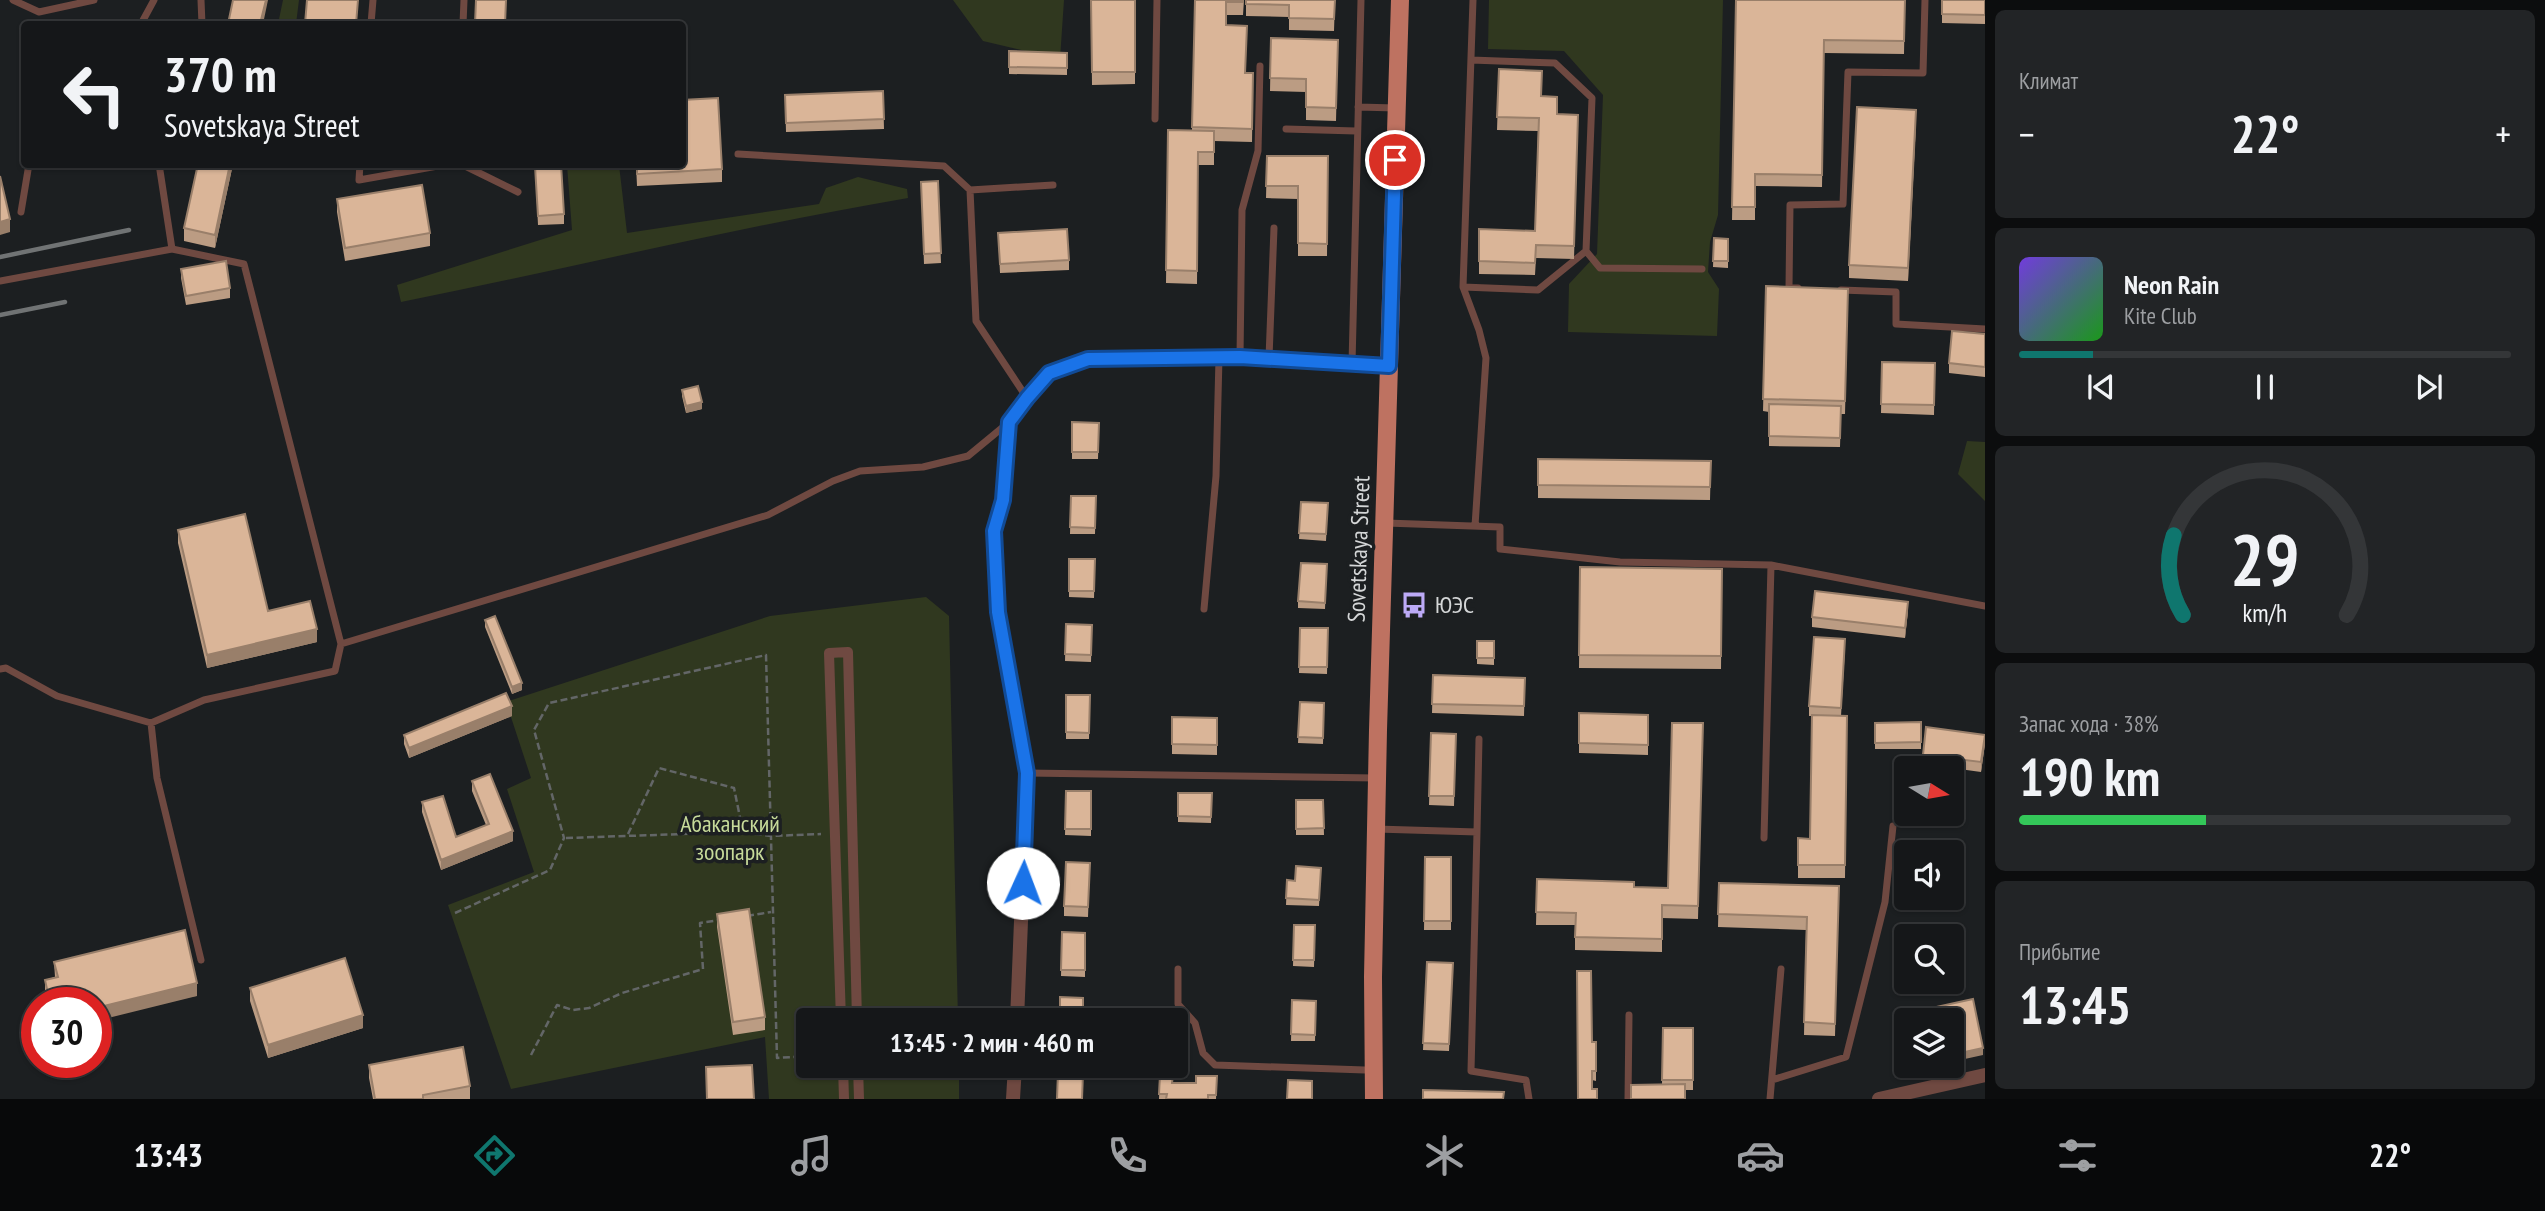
<!DOCTYPE html>
<html lang="ru">
<head>
<meta charset="utf-8">
<style>
  body { margin:0; font-family:"PT Sans Narrow",sans-serif; background:#222426; color:#f1f3f6; height:100vh; display:flex; flex-direction:column; font-size:26px; white-space:nowrap }
  * { box-sizing:border-box; margin:0 }
  p { font-size:23px; color:#9d9fa2 }
  .icon { flex:none; width:38px; height:38px; fill:none; stroke:currentColor; stroke-width:2; stroke-linecap:round; stroke-linejoin:round }
  .map { position:relative; flex:1; overflow:hidden }
  .panel { display:flex; flex-direction:column; gap:10px; padding:10px; background:#0c0d0e; width:560px }
  .panel>* { flex:none }
  .hud { position:absolute; left:21px; top:21px; width:665px; height:147px; border-radius:7px; box-shadow:0 2px 5px #0004,0 0 0 2px #343638; background:#151719; color:#f1f3f6; overflow:hidden }
  .needle { width:46px; rotate:101deg }
  .controls { position:absolute; left:1894px; top:756px; display:grid; gap:14px }
  .controls a { display:grid; place-items:center; width:70px; height:70px; border-radius:7px; background:#151719; box-shadow:0 2px 5px #0004,0 0 0 2px #343638; font-size:35px }
  .speed { position:absolute; left:21px; top:987px; display:flex; gap:14px; font-size:35px; font-weight:700; text-align:center }
  .speed>* { display:grid; place-content:center; width:91px; height:91px; border-radius:50%; background:#151719; box-shadow:0 2px 5px #0004,0 0 0 2px #343638; line-height:1 }
  .speed .limit { border:10px solid #d22; background:#fff; color:#111 }
  .pin { position:absolute; display:grid; place-items:center; width:60px; height:60px; color:#fff; margin:-30px; border:4px solid #fff; border-radius:50%; box-shadow:0 2px 7px #0007 }
  .me { position:absolute; width:77px; margin:-38px; rotate:2deg; stroke-linejoin:round; filter:drop-shadow(0 0 5px #0008) }
  .turn { display:flex; align-items:center; gap:24px; height:147px; padding:0 28px; font-size:32px }
  .turn .icon { width:91px; height:91px; stroke-width:2.5 }
  .turn b { display:block; font-size:49px; line-height:60px }
  .big { font-size:52px; font-weight:700; line-height:1.1 }
  .panel .card { flex:1; display:flex; flex-direction:column; justify-content:center; gap:10px; min-width:0; padding:0 24px; border-radius:10px; background:#222426 }
  .panel .dial { align-items:center; gap:0 }
  .dial svg { height:182px; overflow:visible; fill:none; stroke:#343638; stroke-width:7; stroke-linecap:round; text-anchor:middle }
  .dial text { fill:#f1f3f6; stroke:none }
  .song { display:flex; align-items:center; gap:21px }
  .cover { width:84px; height:84px; border-radius:10px; background:linear-gradient(135deg,hsl(260 70% 55%),hsl(120 70% 35%)) }
  .played { height:7px; border-radius:4px; background:linear-gradient(90deg,#0f766e 15%,#343638 15%) }
  .keys { display:flex; justify-content:space-around; direction:ltr }
  .heat { display:flex; justify-content:space-between; align-items:center; font-size:38px; direction:ltr }
  .charge { height:10px; border-radius:5px; background:linear-gradient(90deg,#34c759 38%,#343638 0) }
  .trip { position:absolute; left:796px; top:1008px; width:392px; height:70px; border-radius:7px; background:#151719; box-shadow:0 2px 5px #0004,0 0 0 2px #343638; font-weight:700; line-height:70px; text-align:center }
  .tabs { display:flex; height:112px; justify-content:space-around; align-items:center; background:#08090a; color:#9d9fa2 }
  .tabs .icon { width:49px; height:49px }
  .tabs .on { color:#0f766e }
  .tabs b { font-size:32px; color:#f1f3f6 }
  main { display:flex; flex:1; min-height:0 }
  .map>svg:first-child { display:block }
  .green { fill:#30381f }
  .lines { fill:none; stroke-linecap:round; stroke-linejoin:round }
  .path { stroke:#636667; stroke-width:2.5; stroke-dasharray:7 3.5; stroke-linecap:butt }
  .service { stroke:#6f4941; stroke-width:7 }
  .pedestrian { stroke:#6f4941; stroke-width:10 }
  .minor { stroke:#6f4941; stroke-width:14 }
  .primary { stroke:#be7261; stroke-width:18 }
  .rail { stroke:#707374; stroke-width:4.5 }
  .wall { fill:#bb9c83 }
  .shaded-wall { fill:#997f6a }
  .building { fill:#dab598; stroke:#997f6a; stroke-width:2 }
  .route-casing { stroke:#114b97; stroke-width:18 }
  .route { stroke:#1a73e8; stroke-width:12 }
  .labels { text-anchor:middle; stroke-width:7; stroke-linejoin:round; paint-order:stroke }
  .street-label { font-size:24px; fill:#d4d6d7; stroke:#1c1f21 }
  .poi-label { font-size:24px; fill:#d4d6d7; stroke:#1c1f21; text-anchor:start }
  .park-label { font-size:24px; fill:#c7db9a; stroke:#1c1f21 }
</style>
</head>
<body>
<main>
<div class="map">
<svg width="1985" height="1099" viewBox="0 0 1985 1099">
  <rect width="100%" height="100%" fill="#1c1f21"/>
  <!-- green -->
  <path class="green" d="M283,0H299L296,24H278Z
    M953,0H1064L1060,59L983,41Z
    M1489,0H1723L1718,215L1710,242L1708,272L1719,289L1717,336L1568,332L1569,284L1597,254L1603,95L1564,51L1488,49Z
    M567,165H619L627,233L819,204L826,188L858,177L907,189L908,198C738,227 570,268 401,302L397,285L572,230Z
    M1967,441L1985,442V501L1958,474Z
    M926,597L949,616L958,1020H808V1066H959V1099H769L765,1037L511,1089L448,905L534,872L507,789L531,778L506,702L770,616Z"/>
  <g class="lines">
    <!-- path -->
    <path class="path" d="M628,834L659,768L734,788L743,832
      M566,838L743,832L771,836L821,834
      M455,913L550,870L564,838L534,730L549,703L766,655L777,1058L808,1056
      M747,916L771,912
      M531,1055L557,1005L573,1010L589,1008L622,993L703,969L700,923L720,920"/>
    <!-- service -->
    <path class="service" d="M13,0L39,12L94,0
      M201,0L202,24
      M1473,0L1463,287L1479,330L1486,358L1475,526
      M141,24L154,0
      M371,24L373,0
      M463,24L464,0
      M1358,107L1396,108
      M1155,119L1157,0
      M1286,129L1356,131
      M738,154L944,166L970,190
      M159,164L172,249L244,264L341,644
      M360,164L359,180L449,164
      M461,164L518,192
      M1053,185L970,190L976,321L1027,398L1049,373L1089,359L1269,358
      M21,212L29,164
      M1274,228L1269,358L1388,366
      M1586,251L1600,268L1702,269
      M0,281L172,249
      M1463,287L1538,290L1586,251L1592,98L1555,63L1471,60
      M1798,288H1789L1790,205L1843,204L1848,72L1923,73L1925,0
      M1841,290L1896,292V324L1985,329
      M1240,357L1242,210L1258,151L1260,66
      M1352,364L1361,0
      M1386,523L1500,527V549L1620,562L1771,565L1764,838
      M1771,565L1985,606
      M1204,609L1216,476L1219,358
      M0,669L6,668L57,696L151,723
      M1027,773L1376,778
      M1376,829L1477,832L1471,1071L1526,1080L1529,1099
      M1477,832L1479,739
      M201,960L157,778L151,723L204,700L335,671L341,644L768,515L833,481L860,471L923,467L968,456L1008,423
      M1178,969V1004L1195,1023L1203,1053L1215,1065L1365,1070
      M1772,1080L1846,1057L1885,902L1893,826
      M1628,1099L1629,1015
      M1770,1099L1781,969"/>
    <!-- pedestrian -->
    <path class="pedestrian" d="M841,1020L829,653L848,652L857,1020
      M843,1066L844,1099
      M858,1066L859,1099"/>
    <!-- minor -->
    <path class="minor" d="M1017,1020L1027,773L998,612L994,531L1003,500L1009,422L1027,398
      M1013,1099L1015,1066
      M1879,1099L1985,1075"/>
    <!-- primary -->
    <path class="primary" d="M1374,1099L1373,977L1378,730L1400,0"/>
    <!-- rail -->
    <path class="rail" d="M0,257L129,230
      M0,315L65,302"/>
  </g>
  <!-- wall -->
  <path class="wall" d="M1091,0H1135V84L1092,85Z
    M1195,0H1244L1243,15H1226V25L1246,73H1253L1252,142L1214,141V165H1198L1197,284L1166,283L1168,130H1192Z
    M1246,0H1335L1334,31L1289,30V17L1246,16Z
    M1736,0H1905L1904,54L1824,53L1822,187L1755,186V220H1732Z
    M1942,0H1985V24L1942,23Z
    M1271,38L1338,40L1336,121L1306,120V92L1270,91Z
    M1009,51L1067,53V75L1009,74Z
    M1499,69L1542,96L1557,114L1578,115L1574,259L1536,258L1535,275L1479,274V261L1535,231L1538,131L1497,130Z
    M883,91L884,129L786,132L785,95Z
    M1916,123L1908,281L1849,278V265Z
    M1267,156H1328L1327,256H1298V199L1266,198Z
    M198,164H233L215,248L184,241V228Z
    M636,164H682L722,169V182L637,186Z
    M535,166L564,214V224L538,225Z
    M938,181L941,263L924,264L921,182Z
    M337,199L430,233V246L345,261L337,212Z
    M998,233L1069,260V270L1000,273Z
    M1714,238L1728,239V268L1713,267Z
    M181,269L230,288V298L186,305L181,278Z
    M1766,286L1848,289L1845,414H1841L1840,447L1769,446V412L1763,411Z
    M1985,334V377L1949,373V363Z
    M1882,362L1935,363L1934,415L1881,413Z
    M682,390L702,409L686,413L682,396Z
    M1072,422L1099,423L1098,459H1072Z
    M1538,459L1711,461L1710,500L1538,498Z
    M1071,496H1096L1095,534H1070Z
    M1301,502L1328,503L1326,541L1299,539Z
    M178,530L268,611L317,642L207,668L178,543Z
    M1069,559H1095L1094,598L1069,597Z
    M1327,564L1325,609L1298,608V601Z
    M1580,567L1722,569L1721,669L1579,668Z
    M1908,611L1905,638L1812,627V617Z
    M485,620L522,690L512,694L485,627Z
    M1066,624L1092,625L1091,662L1065,661Z
    M1300,628H1328L1327,674L1299,673Z
    M1477,641H1494V665L1477,664Z
    M1845,649L1841,716H1847L1845,878H1798V838L1810,839L1812,716H1809V706Z
    M1433,675L1525,678L1524,716L1432,713Z
    M1066,695H1090L1089,739H1066Z
    M1300,702L1324,703L1323,744L1298,743Z
    M1579,713L1648,715V755L1579,753Z
    M512,716L409,758L404,744V735Z
    M1172,717L1217,718V755L1172,754Z
    M1921,722V749H1875V723Z
    M1703,723L1698,919L1662,918V952L1575,950V925H1536L1537,879L1634,887L1668,888Z
    M1431,733L1456,734L1454,806L1429,805Z
    M1985,744L1981,772L1923,764V755Z
    M472,781L513,841L441,870L422,812V802L456,837L486,825L472,791Z
    M1066,791H1091V836L1065,835Z
    M1178,793H1212L1211,823L1178,822Z
    M1296,800H1323L1324,835H1296Z
    M1425,857H1451V930H1424Z
    M1090,863L1088,917L1064,916V906Z
    M1321,868L1319,906L1286,905L1287,880L1295,881Z
    M1719,883L1839,886L1835,1036L1804,1035L1806,930L1718,927Z
    M717,914L765,1017V1030L733,1035L717,927Z
    M1294,925H1315L1314,967L1293,966Z
    M1062,932L1085,933V977L1061,976Z
    M54,962L197,996L96,1003H47L45,993V980L55,977Z
    M1427,962L1453,963L1449,1051L1423,1050Z
    M250,988L363,1028L268,1058L250,1001Z
    M1292,1000L1316,1001L1315,1041H1291Z
    M1663,1028H1693V1090H1685L1662,1084Z
    M1592,1042L1596,1071V1081L1592,1080L1578,1099Z
    M369,1065L470,1086V1099H373L369,1078Z
    M1160,1075L1173,1083H1196L1217,1076L1216,1099H1159Z"/>
  <!-- shaded-wall -->
  <path class="shaded-wall" d="M266,0H268L263,24H260Z
    M1916,110V123L1908,281V268Z
    M230,164H233L215,248V235Z
    M10,219V232L0,235V222Z
    M702,402V409L686,413V406Z
    M1908,602V611L1905,638V628Z
    M317,629V642L207,668V655Z
    M522,683V690L512,694V687Z
    M512,706V716L409,758V748Z
    M1985,735V744L1981,772V762Z
    M513,831V841L441,870V860Z
    M197,983V996L96,1021V1008Z
    M363,1015V1028L268,1058V1045Z
    M1983,1048V1055L1951,1062V1055Z
    M1919,1066H1932L1919,1069Z"/>
  <!-- building -->
  <path class="building" d="M233,0H266L260,24H228Z
    M307,0H358L356,24H305Z
    M476,0H506L505,24H475Z
    M1091,0H1135V72H1092Z
    M1195,0H1243V2H1226V25L1247,26L1245,73H1253L1252,129L1192,127Z
    M1246,0H1335L1334,19L1289,18V5L1246,4Z
    M1736,0H1905L1904,41L1824,40L1822,175L1755,174V207H1732Z
    M1942,0H1985V15L1942,14Z
    M1271,38L1338,40L1336,108L1306,107V79L1270,78Z
    M1009,51L1067,53V68L1009,67Z
    M1499,69L1542,71L1541,96L1557,97V114L1578,115L1574,246L1536,245L1535,263L1479,261V229L1535,231L1539,118L1497,117Z
    M883,91L884,119L786,123L785,95Z
    M718,98L722,169L637,174V164H682V100Z
    M1857,107L1916,110L1908,268L1849,265Z
    M1168,130L1214,131V152H1198L1197,271L1166,270Z
    M1267,156H1328L1327,244L1298,243V186H1266Z
    M198,164H230L215,235L184,228Z
    M561,164L564,214L538,216L535,166Z
    M0,176L10,219L0,222Z
    M938,181L941,253L924,254L921,182Z
    M422,185L430,233L345,248L337,199Z
    M1067,229L1069,260L1000,264L998,233Z
    M1714,238L1728,239V261H1713Z
    M226,261L230,288L186,296L181,269Z
    M1766,286L1848,289L1845,401L1763,399Z
    M1952,331L1985,334V367L1949,363Z
    M1882,362L1935,363L1934,405L1881,404Z
    M698,386L702,402L686,406L682,390Z
    M1769,404L1841,406L1840,438L1769,436Z
    M1072,422L1099,423L1098,452H1072Z
    M1538,459L1711,461L1710,487L1538,485Z
    M1071,496H1096L1095,528L1070,527Z
    M1301,502L1328,503L1326,534L1299,533Z
    M245,514L268,611L310,601L317,629L207,655L178,530Z
    M1069,559H1095L1094,591H1069Z
    M1301,563L1327,564L1325,603L1298,601Z
    M1580,567L1722,569L1721,656L1579,655Z
    M1815,591L1908,602L1905,628L1812,617Z
    M495,616L522,683L512,687L485,620Z
    M1066,624L1092,625L1091,655L1065,654Z
    M1300,628H1328L1327,667H1299Z
    M1814,637L1845,639L1841,708L1809,706Z
    M1477,641H1494V658H1477Z
    M1433,675L1525,678L1524,706L1432,704Z
    M506,693L512,706L409,748L404,735Z
    M1066,695H1090L1089,733L1066,732Z
    M1300,702L1324,703L1323,738L1298,737Z
    M1579,713L1648,715V745L1579,743Z
    M1812,715L1847,716L1845,865H1798V838L1810,839Z
    M1172,717L1217,718V745L1172,744Z
    M1921,722V742L1875,743V723Z
    M1672,723H1703L1698,906L1662,905V939L1575,937L1576,913L1536,912L1537,879L1634,882V887L1668,888Z
    M1926,727L1985,735L1981,762L1923,755Z
    M1431,733L1456,734L1454,796H1429Z
    M490,774L513,831L441,860L422,802L443,796L456,837L489,824L472,781Z
    M1066,791H1091V829H1065Z
    M1178,793H1212L1211,817L1178,816Z
    M1296,800H1323L1324,828L1296,829Z
    M1425,857H1451V921H1424Z
    M1066,862L1090,863L1088,907L1064,906Z
    M1296,866L1321,868L1319,900L1286,898L1287,880L1295,881Z
    M1719,883L1839,886L1835,1024L1804,1022L1807,917L1718,914Z
    M749,909L765,1017L733,1022L717,914Z
    M1294,925H1315L1314,960H1293Z
    M185,930L197,983L96,1008V1003H64L63,1001L50,1003L45,980L58,977L54,962Z
    M1062,932L1085,933V970H1061Z
    M345,958L363,1015L268,1045L250,988Z
    M1427,962L1453,963L1449,1044L1423,1043Z
    M1577,971H1591L1592,1042H1596V1071H1592V1089H1597V1099H1578Z
    M1060,997L1083,998V1020H1060Z
    M1973,999L1983,1048L1951,1055V1020H1910L1909,1013Z
    M1292,1000L1316,1001L1315,1035L1291,1034Z
    M1663,1028H1693V1080H1662Z
    M463,1047L470,1086L423,1095V1099H375L369,1065Z
    M752,1065L754,1099H707L706,1067Z
    M1058,1072L1083,1073L1082,1099H1057Z
    M1160,1075H1173L1172,1083H1196V1076H1217L1216,1095H1208V1099H1166L1167,1094H1159Z
    M1288,1080L1312,1081V1099H1287Z
    M1685,1084V1099H1631V1085Z
    M1423,1090L1504,1092L1503,1099H1423Z"/>
  <g class="lines">
    <!-- route casing -->
    <g class="route-casing">
      <path id="route" d="M1023,883L1027,773L998,612L994,531L1003,500L1009,422L1027,398L1049,373L1088,359L1240,357L1389,366L1395,160"/>
    </g>
    <!-- route -->
    <use href="#route" class="route"/>
  </g>
  <!-- icons -->
  <defs>
    <g id="bus-bare" transform="scale(2.1)"><path d="M-5-6H5V4H4V6H2V4H-2V6H-4V4H-5ZM-3.5-4V0h7V-4ZM-3.5 1.2v1.5H-2V1.2ZM2 1.2v1.5H3.5V1.2Z" fill="#bcaaf6" stroke="#1c1f21" stroke-width="2.5" paint-order="stroke"/></g>
  </defs>
  <g fill-rule="evenodd">
    <use href="#bus-bare" x="1414" y="605"/>
  </g>
  <g class="labels">
    <!-- street labels -->
    <g class="street-label">
      <text transform="translate(1359 549) rotate(-88)" y="8">Sovetskaya Street</text>
    </g>
    <!-- poi labels -->
    <g class="poi-label">
      <text x="1435" y="613">ЮЭС</text>
    </g>
    <!-- park labels -->
    <g class="park-label">
      <text x="730" y="832">Абаканский<tspan x="730" dy="28">зоопарк</tspan></text>
    </g>
  </g>
</svg>
<div class="controls">
<a><svg class="needle" viewBox="-14 -14 28 28"><path d="M0-13l5 13h-10z" fill="#e53935"/><path d="M0 13l5-13h-10z" fill="#9d9fa2"/></svg></a>
<a><svg class="icon" aria-label="sound" viewBox="0 0 24 24"><path d="M4 9h4l5-4v14l-5-4H4zM17 9q2 3 0 6"/></svg></a>
<a><svg class="icon" aria-label="search" viewBox="0 0 24 24"><circle cx="10" cy="10" r="6"/><path d="M15 15l6 6"/></svg></a>
<a><svg class="icon" aria-label="layers" viewBox="0 0 24 24"><path d="M12 4l9 5-9 5-9-5zM3 14l9 5 9-5"/></svg></a>
</div>
<div class="speed"><div class="limit">30</div></div>
<div class="pin" style="left:1395px;top:160px;background:#d93025"><svg class="icon" aria-label="arrive" viewBox="0 0 24 24"><path d="M6 21V4h12l-3 4 3 4H6"/></svg></div>
<svg class="me" style="left:1023px;top:883px" viewBox="-20 -20 40 40"><circle r="19" fill="#fff"/><path d="M0-13L10 11 0 6-10 11z" fill="#1a73e8"/></svg>
<div class="trip">13:45 · 2 мин · 460 m</div>
<div class="hud">
<div class="turn"><svg class="icon" aria-label="left" viewBox="0 0 24 24"><path d="M17 20v-9H6M10 6l-5 5 5 5"/></svg><div><b>370 m</b>Sovetskaya Street</div></div>
</div>
</div>
<section class="panel">
<div class="card"><p>Климат</p>
<div class="heat"><a>−</a><b class="big">22°</b><a>+</a></div>
</div>
<div class="card">
<div class="song"><i class="cover"></i><div><b>Neon Rain</b><p>Kite Club</p></div></div>
<div class="played"></div>
<div class="keys"><svg class="icon" aria-label="previous" viewBox="0 0 24 24"><path d="M18 5L8 12l10 7zM5 5v14"/></svg><svg class="icon" aria-label="pause" viewBox="0 0 24 24"><path d="M8 5v14M16 5v14"/></svg><svg class="icon" aria-label="next" viewBox="0 0 24 24"><path d="M6 5l10 7-10 7zM19 5v14"/></svg></div>
</div>
<div class="card dial"><svg viewBox="0 0 100 80">
<path d="M14 69A42 42 0 1 1 86 69"/>
<path d="M14 69A42 42 0 0 1 10 34" stroke="#0f766e"/>
<text x="50" y="56" font-size="32" font-weight="700">29</text>
<text x="50" y="72" font-size="11">km/h</text>
</svg></div>
<div class="card"><p>Запас хода · 38%</p><b class="big">190 km</b><div class="charge"></div></div>
<div class="card"><p>Прибытие</p><b class="big">13:45</b></div>
</section>
</main>
<nav class="tabs">
<b>13:43</b>
<svg class="icon on" aria-label="directions" viewBox="0 0 24 24"><path d="M12 3l9 9-9 9-9-9zM9 14v-3h6M13 9l2 2-2 2"/></svg>
<svg class="icon" aria-label="music" viewBox="0 0 24 24"><path d="M9 18V5l10-2v13"/><circle cx="6" cy="18" r="3"/><circle cx="16" cy="16" r="3"/></svg>
<svg class="icon" aria-label="phone" viewBox="0 0 24 24"><path d="M5 4h4l2 5-3 2q2 4 5 5l2-3 5 2v4C11 20 4 13 5 4z"/></svg>
<svg class="icon" aria-label="climate" viewBox="0 0 24 24"><path d="M12 3v18M4 7l16 10M4 17L20 7"/></svg>
<svg class="icon" aria-label="car" viewBox="0 0 24 24"><path d="M5 17H2v-5l4-1 3-4h7l3 4 3 1v5h-3M9 17h6M6 11h13"/><circle cx="7" cy="17" r="2"/><circle cx="17" cy="17" r="2"/></svg>
<svg class="icon" aria-label="filters" viewBox="0 0 24 24"><path d="M4 7h16M4 17h16"/><circle cx="9" cy="7" r="2"/><circle cx="15" cy="17" r="2"/></svg>
<b>22°</b>
</nav>
</body>
</html>
